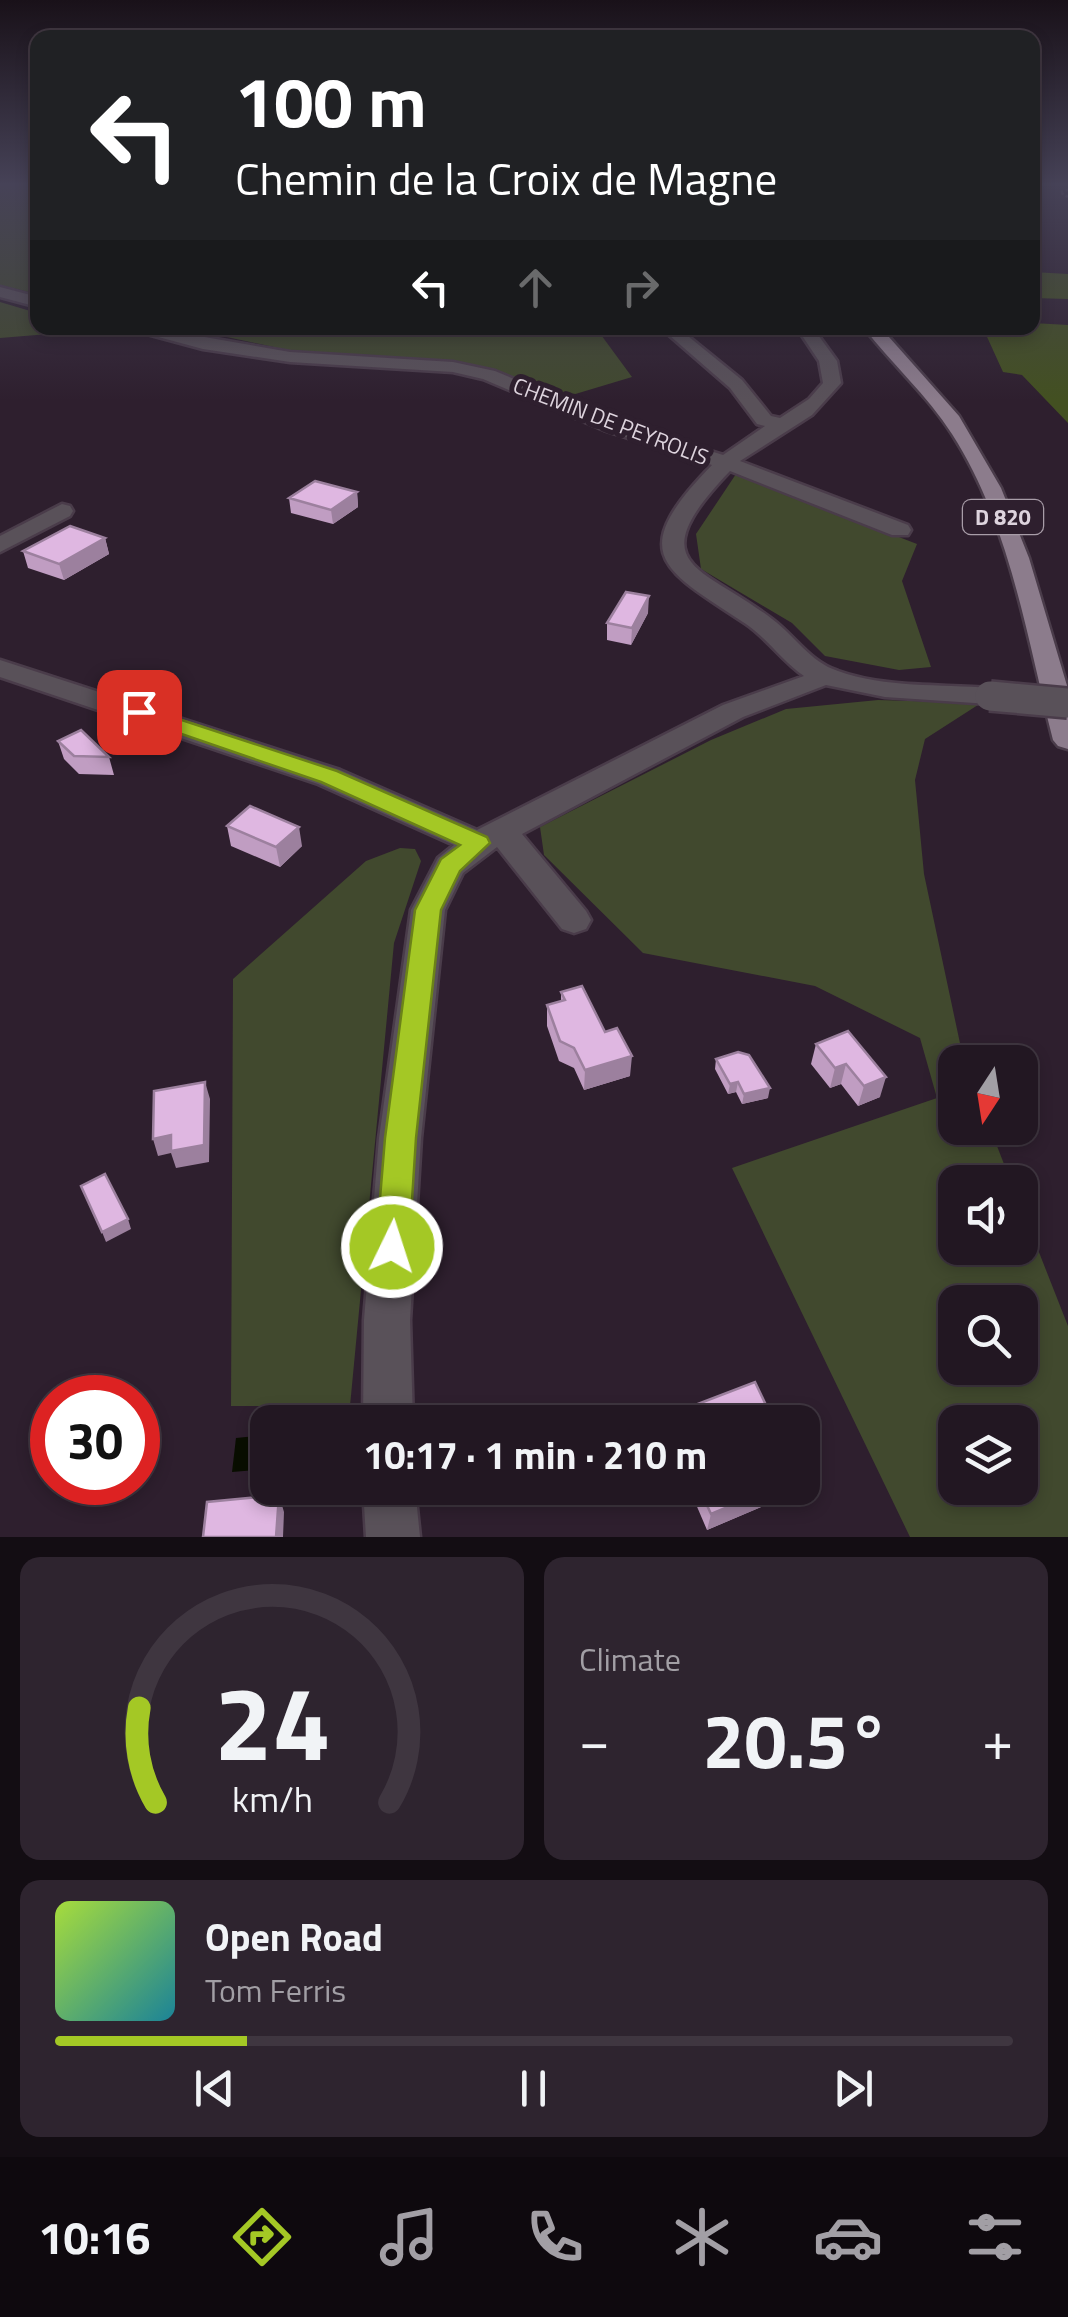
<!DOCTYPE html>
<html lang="en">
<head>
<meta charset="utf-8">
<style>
  body { margin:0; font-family:"Titillium Web",sans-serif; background:#2e242f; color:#f1f3f6; height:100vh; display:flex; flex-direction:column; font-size:38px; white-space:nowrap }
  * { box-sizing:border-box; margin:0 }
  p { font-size:32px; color:#a29fa5 }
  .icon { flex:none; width:55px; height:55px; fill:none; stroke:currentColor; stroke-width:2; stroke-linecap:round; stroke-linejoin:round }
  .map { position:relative; height:1537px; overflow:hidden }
  .sheet { display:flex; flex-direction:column; gap:20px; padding:20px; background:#130d13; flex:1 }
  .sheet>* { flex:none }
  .guide { position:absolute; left:30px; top:30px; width:1010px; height:305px; border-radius:20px; box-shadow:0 5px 15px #0003,0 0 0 2px #3f3640; background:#202124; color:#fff; overflow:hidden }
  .needle { width:65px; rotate:192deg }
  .fabs { position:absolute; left:938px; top:1045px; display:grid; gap:20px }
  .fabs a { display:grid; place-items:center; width:100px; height:100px; border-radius:20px; background:#221722; box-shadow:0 5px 15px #0003,0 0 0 2px #3f3640; font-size:50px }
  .speed { position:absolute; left:30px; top:1375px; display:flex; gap:20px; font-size:50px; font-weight:700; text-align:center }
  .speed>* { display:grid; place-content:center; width:130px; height:130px; border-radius:50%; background:#221722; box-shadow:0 5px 15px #0003,0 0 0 2px #3f3640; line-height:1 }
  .speed .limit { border:15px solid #d22; background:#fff; color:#111 }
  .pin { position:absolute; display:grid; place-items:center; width:85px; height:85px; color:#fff; margin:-42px; border-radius:20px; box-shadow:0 5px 15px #0006 }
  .me { position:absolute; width:110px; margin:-55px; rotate:4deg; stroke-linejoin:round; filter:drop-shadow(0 0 8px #0008) }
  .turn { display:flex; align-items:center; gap:35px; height:210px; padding:0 40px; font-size:45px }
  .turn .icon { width:130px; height:130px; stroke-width:2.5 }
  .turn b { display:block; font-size:70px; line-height:85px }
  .lanes { display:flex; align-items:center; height:95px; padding:0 40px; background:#0003; justify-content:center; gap:50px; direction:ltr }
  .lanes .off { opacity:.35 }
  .big { font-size:75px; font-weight:700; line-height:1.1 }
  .sheet .widget { flex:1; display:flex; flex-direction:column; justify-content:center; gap:15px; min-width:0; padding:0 35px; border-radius:20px; background:#2e242f }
  .sheet .dial { align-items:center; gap:0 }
  .dial svg { height:260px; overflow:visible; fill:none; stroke:#3f3640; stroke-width:7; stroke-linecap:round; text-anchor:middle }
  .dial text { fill:#f1f3f6; stroke:none }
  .song { display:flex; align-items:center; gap:30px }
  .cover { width:120px; height:120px; border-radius:15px; background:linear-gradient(135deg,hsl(80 70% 55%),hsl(190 70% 35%)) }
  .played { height:10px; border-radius:5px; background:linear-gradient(90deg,#a4c825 20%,#3f3640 20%) }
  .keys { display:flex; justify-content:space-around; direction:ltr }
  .heat { display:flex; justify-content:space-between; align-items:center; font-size:55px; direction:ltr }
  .sheet .tiles { flex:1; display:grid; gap:20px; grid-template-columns:1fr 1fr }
  .widget:last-child { grid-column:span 2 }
  .trip { position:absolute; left:250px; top:1405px; width:570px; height:100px; border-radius:20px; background:#221722; box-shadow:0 5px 15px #0003,0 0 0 2px #3f3640; font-weight:700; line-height:100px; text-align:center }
  .dock { display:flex; height:160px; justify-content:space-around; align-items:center; background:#0e090e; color:#a29fa5 }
  .dock .icon { width:70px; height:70px }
  .dock .current { color:#a4c825 }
  .dock b { font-size:45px; color:#f1f3f6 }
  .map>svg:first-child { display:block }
  .green { fill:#41492e; fill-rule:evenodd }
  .forest { fill:#435021 }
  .water { fill:#090e00 }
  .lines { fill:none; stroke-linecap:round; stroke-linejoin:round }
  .minor-casing { stroke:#4a3c4a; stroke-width:5 }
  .major-casing { stroke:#4a3c4a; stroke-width:5 }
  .path { stroke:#7f727f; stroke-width:2.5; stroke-dasharray:2.5 2.5; stroke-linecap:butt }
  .minor { fill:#595159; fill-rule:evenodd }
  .major { fill:#8c7c8c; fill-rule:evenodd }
  .minor-bridge-casing { stroke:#4a3c4a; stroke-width:34; stroke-linecap:butt }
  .minor-bridge { stroke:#595159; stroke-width:29 }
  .wall { fill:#c09dc2 }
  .shaded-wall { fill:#9c809e }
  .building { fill:#dfb7e1; stroke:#9c809e; stroke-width:2.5 }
  .route { fill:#a4c825; stroke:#6b8218; stroke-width:2.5 }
  .labels { text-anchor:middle; stroke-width:10; stroke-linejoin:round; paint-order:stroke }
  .far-street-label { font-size:22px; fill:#ddd3dd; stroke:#2e1f2e }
  .shield { fill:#2e1f2e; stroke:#a89da8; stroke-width:2.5 }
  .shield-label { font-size:22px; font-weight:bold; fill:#ddd3dd }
</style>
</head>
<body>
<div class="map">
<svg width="1068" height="1537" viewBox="0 0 1068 1537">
  <rect width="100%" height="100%" fill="#2e1f2e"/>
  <!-- green -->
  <path class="green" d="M0,186H37V294L0,285Z
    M0,302L37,313L38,328L98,330L0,338Z
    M185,328H596L632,377L562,398L496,370L451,361L357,359L292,351Z
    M736,474L917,544L902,581L931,667L899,670L825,656L792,623L701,569L696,534Z
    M878,700L981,703L925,739L915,780L924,874L964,1062H955V1128H990L1011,1182H955V1248H1020V1204L1068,1326V1537H910L732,1168L937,1098L920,1038L815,986L643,953L544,855L540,827L711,740L786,709ZM955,1302H1020V1368H955ZM955,1422H1020V1488H955Z
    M400,848L415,849L421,861L394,943L350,1406H231L233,979L366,861Z"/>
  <!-- forest -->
  <path class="forest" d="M1033,272L1068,274V299L1033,298Z
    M1033,323L1068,325V423L1022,375L1003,372L983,328H1032Z"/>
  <!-- water -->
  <path class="water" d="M267,1435V1469L232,1472L236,1438Z"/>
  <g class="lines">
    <!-- minor casing -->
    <g class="minor-casing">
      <path id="minor" d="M0,287L38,297V307L0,297Z
        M125,328H153L290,352L453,362L495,371L618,422L723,455L765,426L757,424L730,388L661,328H678L742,380L771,416L780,418L809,399L823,383L819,361L797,328H813L837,361L841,383L812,415L740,461L908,525L911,530L908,535H892L730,471C638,567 702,565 772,619C795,636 810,662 838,671C885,688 940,684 990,688L1004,696L990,704L885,697L826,685L743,717L522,834L586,911L591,920L586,929L574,933L562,929L497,847L463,873L445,910L421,1138L410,1320L413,1422H363L364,1320L379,1138L411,910L438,858L454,845L318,784L0,677V660L340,770L477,830L723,705L804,676C782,661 768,639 746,624C663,569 624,555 712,465L604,430L483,379L453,372L290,362L203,349Z
        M62,504L70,506L73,511L70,516L0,552V536Z
        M363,1488H415L420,1537H366Z"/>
    </g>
    <!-- major casing -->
    <g class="major-casing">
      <path id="major" d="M864,328H881L959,416L1001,488L1029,558L1068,689V749L1058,746L1053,740C1027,638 1010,524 952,434C927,395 892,364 864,328Z"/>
    </g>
    <!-- path -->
    <path class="path" d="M1068,190L1060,192L1068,197"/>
    <!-- minor -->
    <use href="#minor" class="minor"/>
    <!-- major -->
    <use href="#major" class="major"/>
    <!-- minor-bridge casing -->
    <g class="minor-bridge-casing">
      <path id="minor-bridge" d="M990,696L1068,703"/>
    </g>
    <!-- minor-bridge -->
    <use href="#minor-bridge" class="minor-bridge"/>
  </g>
  <!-- wall -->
  <path class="wall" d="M357,492L358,507L333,524L291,513L289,498Z
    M105,538L109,554L64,580L28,568L23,551Z
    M648,613L631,645L607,640V623Z
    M58,741L109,757L114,775L79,774L64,759Z
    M227,826L302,846L280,867L231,846Z
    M561,992L630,1076L584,1090L574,1068L559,1061L547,1026V1005L561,1001Z
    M848,1031L880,1097L858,1106L841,1084L830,1088L811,1064L816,1044Z
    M716,1059L768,1098L742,1104L736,1092L728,1094L715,1069Z
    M689,1488H796L794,1493L707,1530Z"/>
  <!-- shaded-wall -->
  <path class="shaded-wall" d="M357,492L358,507L333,524L331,510Z
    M105,538L109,554L64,580L59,564Z
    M649,596L648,613L631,645L632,628Z
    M299,827L302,846L280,867L276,847Z
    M632,1056L630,1076L584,1090L585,1070Z
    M846,1064L841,1084L830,1088L835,1068Z
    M886,1077L880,1097L858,1106L864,1086Z
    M205,1082L210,1099L209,1162L176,1168L171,1153L158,1156L153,1139L171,1135Z
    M738,1082L736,1092L728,1094L730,1084Z
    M770,1088L768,1098L742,1104L744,1094Z
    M128,1219L131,1229L106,1242L102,1232Z
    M773,1488H796L794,1493L707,1530L711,1514Z
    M279,1495L284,1512L283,1537H276Z"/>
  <!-- building -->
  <path class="building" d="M315,481L357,492L331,510L289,498Z
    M70,526L105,538L59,564L23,551Z
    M626,592L649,596L632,628L607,623Z
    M81,730L109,757L74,756L58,741Z
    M250,806L299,827L276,847L227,826Z
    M582,986L605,1032L617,1028L632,1056L585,1070L574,1048L560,1041L547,1005L565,1000L561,992Z
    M848,1031L886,1077L864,1086L846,1064L835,1068L816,1044Z
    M738,1052L749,1055L770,1088L744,1094L738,1082L730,1084L716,1059Z
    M205,1082L204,1145L171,1151V1135L153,1139L154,1091Z
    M105,1174L128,1219L102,1232L81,1186Z
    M755,1382L774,1422H672L669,1415Z
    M699,1488H773L711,1514Z
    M279,1495L276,1537H203L207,1502Z"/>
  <!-- sky -->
  <linearGradient id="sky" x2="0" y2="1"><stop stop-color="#191119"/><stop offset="0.46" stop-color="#464257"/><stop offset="1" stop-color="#464257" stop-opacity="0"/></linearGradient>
  <rect width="1068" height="401" fill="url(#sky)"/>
  <!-- route -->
  <path class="route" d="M139,706L337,771L487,837L490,843L460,871L441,910L416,1138L409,1247L404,1259L392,1263L381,1259L376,1247L385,1138L415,910L441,859L460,845L321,782L132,717L129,712Z"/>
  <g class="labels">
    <!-- far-street labels -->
    <g class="far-street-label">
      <text transform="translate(611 421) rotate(21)" y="8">CHEMIN DE PEYROLIS</text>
    </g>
    <!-- shield labels -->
    <rect class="shield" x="963" y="500" width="80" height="34" rx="8"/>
    <g class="shield-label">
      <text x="1003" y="525">D 820</text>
    </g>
  </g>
</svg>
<div class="fabs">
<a><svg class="needle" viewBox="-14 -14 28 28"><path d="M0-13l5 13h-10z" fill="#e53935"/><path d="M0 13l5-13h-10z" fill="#a29fa5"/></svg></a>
<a><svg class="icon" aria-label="sound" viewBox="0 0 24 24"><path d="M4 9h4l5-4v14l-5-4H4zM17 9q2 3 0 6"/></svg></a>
<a><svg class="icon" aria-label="search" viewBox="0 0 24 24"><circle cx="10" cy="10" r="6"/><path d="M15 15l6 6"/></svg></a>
<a><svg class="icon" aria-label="layers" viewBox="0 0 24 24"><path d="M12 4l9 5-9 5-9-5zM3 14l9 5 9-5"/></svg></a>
</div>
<div class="speed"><div class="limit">30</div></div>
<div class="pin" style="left:139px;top:712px;background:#d93025"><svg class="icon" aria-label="arrive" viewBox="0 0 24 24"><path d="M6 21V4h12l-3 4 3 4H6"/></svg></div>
<svg class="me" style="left:392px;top:1247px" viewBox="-20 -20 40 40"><circle r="17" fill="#a4c825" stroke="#fff" stroke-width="3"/><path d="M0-11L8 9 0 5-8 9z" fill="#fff"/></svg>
<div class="trip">10:17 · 1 min · 210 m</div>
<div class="guide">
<div class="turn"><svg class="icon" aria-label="left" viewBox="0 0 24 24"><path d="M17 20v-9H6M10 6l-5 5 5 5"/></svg><div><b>100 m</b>Chemin de la Croix de Magne</div></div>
<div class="lanes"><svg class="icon" aria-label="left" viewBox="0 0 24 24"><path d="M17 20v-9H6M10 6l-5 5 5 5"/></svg><svg class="icon off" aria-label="ahead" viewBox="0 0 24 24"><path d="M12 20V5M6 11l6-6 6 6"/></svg><svg class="icon off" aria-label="right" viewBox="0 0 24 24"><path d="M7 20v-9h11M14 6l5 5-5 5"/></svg></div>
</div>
</div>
<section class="sheet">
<div class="tiles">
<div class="widget dial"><svg viewBox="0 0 100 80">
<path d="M14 69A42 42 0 1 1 86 69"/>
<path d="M14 69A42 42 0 0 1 9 40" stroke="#a4c825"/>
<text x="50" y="56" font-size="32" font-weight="700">24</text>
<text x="50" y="72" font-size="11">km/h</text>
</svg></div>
<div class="widget"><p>Climate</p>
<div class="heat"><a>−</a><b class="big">20.5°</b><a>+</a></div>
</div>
<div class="widget">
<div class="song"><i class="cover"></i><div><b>Open Road</b><p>Tom Ferris</p></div></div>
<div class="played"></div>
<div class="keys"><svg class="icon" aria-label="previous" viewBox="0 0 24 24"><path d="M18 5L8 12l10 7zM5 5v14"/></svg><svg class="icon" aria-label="pause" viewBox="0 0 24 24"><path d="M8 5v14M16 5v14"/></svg><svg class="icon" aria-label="next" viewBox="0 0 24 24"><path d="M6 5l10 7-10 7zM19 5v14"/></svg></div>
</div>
</div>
</section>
<nav class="dock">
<b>10:16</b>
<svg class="icon current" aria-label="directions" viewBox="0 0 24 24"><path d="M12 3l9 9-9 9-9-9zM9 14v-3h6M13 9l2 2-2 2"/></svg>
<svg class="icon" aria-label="music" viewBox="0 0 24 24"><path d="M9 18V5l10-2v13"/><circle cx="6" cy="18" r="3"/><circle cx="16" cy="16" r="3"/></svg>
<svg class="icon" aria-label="phone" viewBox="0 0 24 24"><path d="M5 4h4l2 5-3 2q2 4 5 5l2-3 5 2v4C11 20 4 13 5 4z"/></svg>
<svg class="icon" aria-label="climate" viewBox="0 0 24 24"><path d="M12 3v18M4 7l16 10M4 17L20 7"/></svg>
<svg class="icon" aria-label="car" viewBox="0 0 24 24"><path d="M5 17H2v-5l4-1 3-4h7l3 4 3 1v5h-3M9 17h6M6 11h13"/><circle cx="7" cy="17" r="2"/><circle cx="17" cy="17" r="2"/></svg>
<svg class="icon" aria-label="filters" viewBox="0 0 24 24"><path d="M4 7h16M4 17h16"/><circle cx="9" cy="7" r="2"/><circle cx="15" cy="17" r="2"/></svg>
</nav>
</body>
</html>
